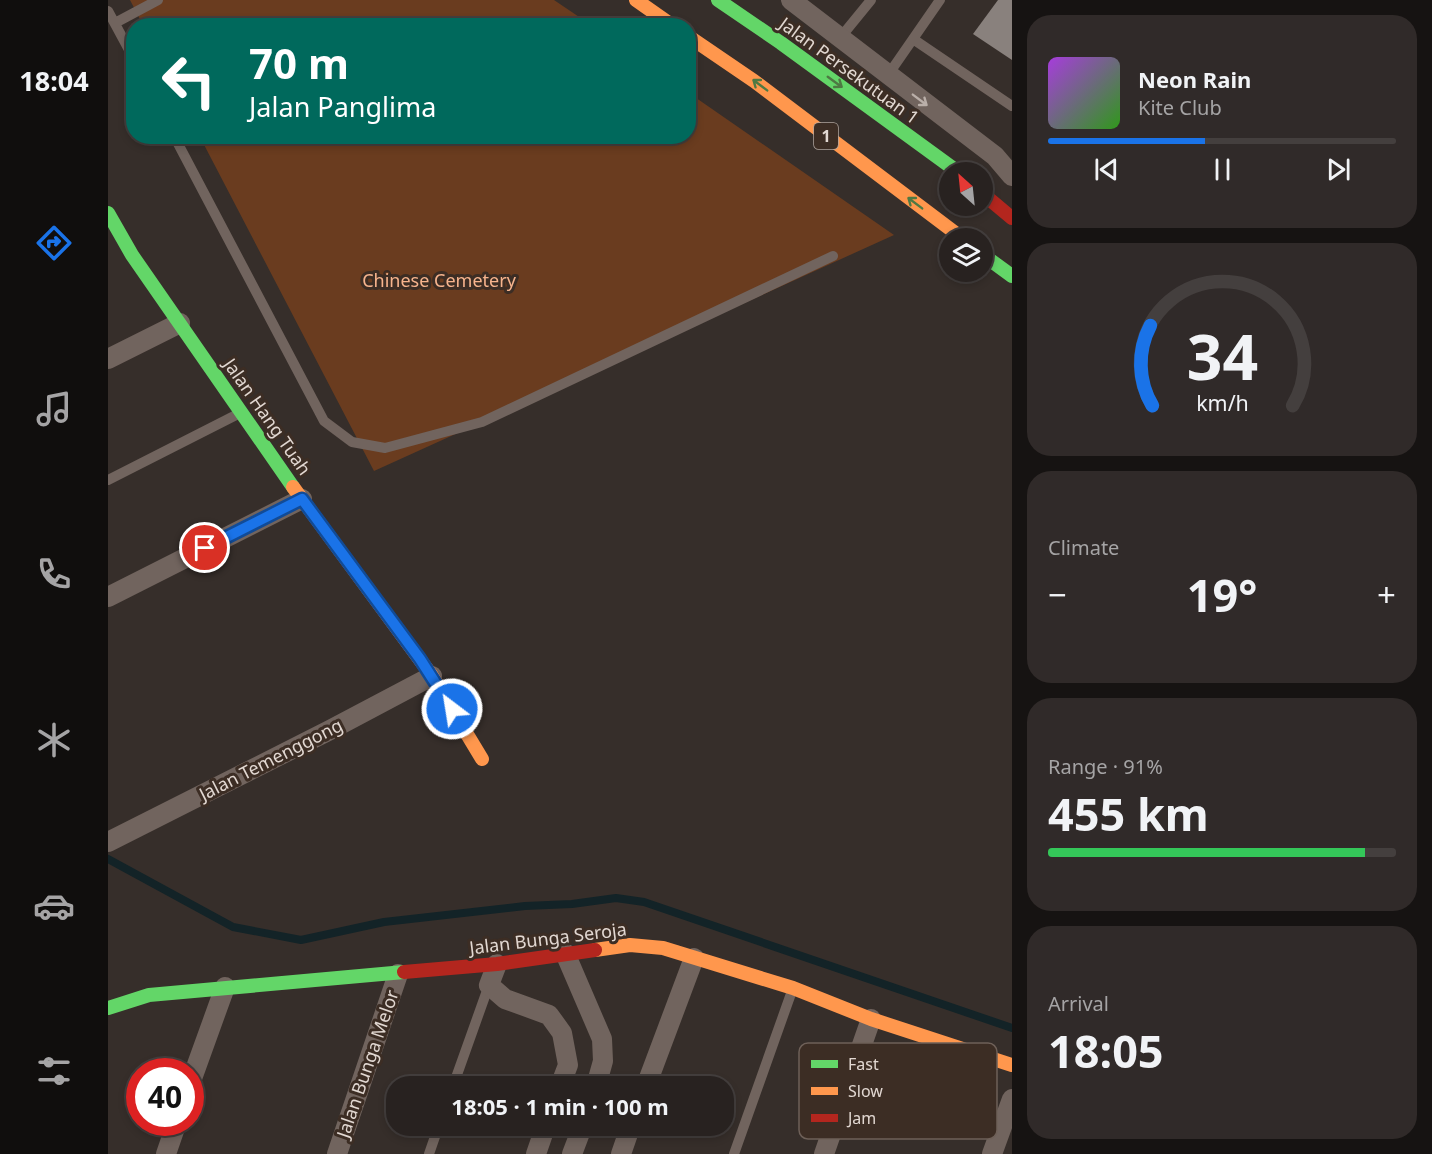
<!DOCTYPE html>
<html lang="en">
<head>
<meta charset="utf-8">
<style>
  body { margin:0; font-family:"Noto Sans",sans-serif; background:#302a29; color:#f1f3f6; height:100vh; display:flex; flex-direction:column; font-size:22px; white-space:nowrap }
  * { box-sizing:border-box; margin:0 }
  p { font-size:20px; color:#a5a4a5 }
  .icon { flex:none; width:33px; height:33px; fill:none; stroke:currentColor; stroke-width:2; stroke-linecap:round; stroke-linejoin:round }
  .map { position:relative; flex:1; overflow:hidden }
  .sheet { display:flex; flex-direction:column; gap:15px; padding:15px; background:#161312; width:420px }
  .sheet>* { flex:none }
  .banner { position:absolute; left:18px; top:18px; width:570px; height:126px; border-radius:24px; box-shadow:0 3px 9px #0003,0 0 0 2px #443f3e; background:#00695c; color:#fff; overflow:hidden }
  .needle { width:39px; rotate:333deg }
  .buttons { position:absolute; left:831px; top:162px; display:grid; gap:12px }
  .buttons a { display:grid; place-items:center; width:54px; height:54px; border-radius:50%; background:#282220; box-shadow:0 3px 9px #0003,0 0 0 2px #443f3e; font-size:30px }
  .speed { position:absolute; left:18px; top:1058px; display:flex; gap:12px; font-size:30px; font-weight:700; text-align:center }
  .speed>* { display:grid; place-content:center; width:78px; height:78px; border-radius:50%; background:#282220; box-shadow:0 3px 9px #0003,0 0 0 2px #443f3e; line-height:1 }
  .speed .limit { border:9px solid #d22; background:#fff; color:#111 }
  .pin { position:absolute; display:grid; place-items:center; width:51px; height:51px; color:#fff; margin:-26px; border:3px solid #fff; border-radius:50%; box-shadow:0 2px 6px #0007 }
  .me { position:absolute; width:66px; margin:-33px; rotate:329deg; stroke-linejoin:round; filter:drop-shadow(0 0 4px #0008) }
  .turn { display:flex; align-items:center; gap:21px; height:126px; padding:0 24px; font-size:27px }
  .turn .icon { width:78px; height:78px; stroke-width:2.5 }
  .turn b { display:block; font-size:42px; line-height:51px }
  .big { font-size:45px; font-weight:700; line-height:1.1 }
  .sheet .card { flex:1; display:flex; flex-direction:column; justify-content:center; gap:9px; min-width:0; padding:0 21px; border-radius:24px; background:#302a29 }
  .sheet .dial { align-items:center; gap:0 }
  .dial svg { height:156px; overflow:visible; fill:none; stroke:#443f3e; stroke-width:7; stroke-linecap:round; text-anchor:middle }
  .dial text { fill:#f1f3f6; stroke:none }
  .song { display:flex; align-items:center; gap:18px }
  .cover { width:72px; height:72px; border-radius:9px; background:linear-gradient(135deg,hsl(280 70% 55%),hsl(110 70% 35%)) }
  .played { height:6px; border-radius:3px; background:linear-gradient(90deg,#1a73e8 45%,#443f3e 45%) }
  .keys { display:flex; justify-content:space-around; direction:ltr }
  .heat { display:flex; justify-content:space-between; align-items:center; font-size:33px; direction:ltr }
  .charge { height:9px; border-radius:4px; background:linear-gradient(90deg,#34c759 91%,#443f3e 0) }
  .trip { position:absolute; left:278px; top:1076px; width:348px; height:60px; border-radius:24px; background:#282220; box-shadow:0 3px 9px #0003,0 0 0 2px #443f3e; font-weight:700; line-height:60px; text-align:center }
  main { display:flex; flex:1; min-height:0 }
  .tab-bar { display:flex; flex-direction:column; width:108px; justify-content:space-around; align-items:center; background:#100e0d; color:#a5a4a5 }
  .tab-bar .icon { width:42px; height:42px }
  .tab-bar .current { color:#1a73e8 }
  .tab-bar b { font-size:27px; color:#f1f3f6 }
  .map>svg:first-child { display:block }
  .green { fill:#6a3c1f }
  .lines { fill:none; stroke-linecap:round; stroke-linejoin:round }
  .stream { stroke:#132327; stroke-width:8 }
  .building { fill:#89817d }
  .lane { stroke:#71645e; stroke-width:10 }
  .street { stroke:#71645e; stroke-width:20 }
  .fast { stroke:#63d668; stroke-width:14 }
  .slow { stroke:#ff974d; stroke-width:14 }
  .jam { stroke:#b3261e; stroke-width:14 }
  .oneway { stroke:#4e7943 }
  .oneway2 { stroke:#baafa9 }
  .route-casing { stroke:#114b97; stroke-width:15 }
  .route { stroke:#1a73e8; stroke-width:10 }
  .labels { text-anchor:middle; stroke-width:6; stroke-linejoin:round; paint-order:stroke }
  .shield { fill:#3c2d24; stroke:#b0a59e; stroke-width:1.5 }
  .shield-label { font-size:16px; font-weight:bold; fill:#e2d8d2 }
  .street-label { font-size:18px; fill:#e2d8d2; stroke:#3c2d24 }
  .park-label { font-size:18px; fill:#f7b48d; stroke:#3c2d24 }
  .key { fill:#3c2d24; stroke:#6e6058; stroke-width:1.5 }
  .key-label { font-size:16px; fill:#e2d8d2 }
</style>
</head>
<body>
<main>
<nav class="tab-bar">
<b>18:04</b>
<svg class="icon current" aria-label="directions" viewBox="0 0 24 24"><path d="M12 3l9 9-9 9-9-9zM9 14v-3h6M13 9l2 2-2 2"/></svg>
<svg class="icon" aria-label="music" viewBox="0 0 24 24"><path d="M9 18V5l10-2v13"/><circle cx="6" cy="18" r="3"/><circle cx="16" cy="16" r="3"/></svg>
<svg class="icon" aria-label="phone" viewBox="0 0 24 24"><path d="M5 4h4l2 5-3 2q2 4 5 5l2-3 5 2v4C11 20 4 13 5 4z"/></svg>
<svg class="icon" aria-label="climate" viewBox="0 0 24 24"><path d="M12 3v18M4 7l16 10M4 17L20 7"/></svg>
<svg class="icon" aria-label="car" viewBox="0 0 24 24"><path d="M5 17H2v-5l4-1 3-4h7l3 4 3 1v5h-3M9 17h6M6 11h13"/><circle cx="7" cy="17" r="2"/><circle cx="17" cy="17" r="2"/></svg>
<svg class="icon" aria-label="filters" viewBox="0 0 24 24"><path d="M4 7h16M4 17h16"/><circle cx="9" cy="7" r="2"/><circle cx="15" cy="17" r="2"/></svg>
</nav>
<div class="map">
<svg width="904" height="1154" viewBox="0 0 904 1154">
  <rect width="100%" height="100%" fill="#362e2a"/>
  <!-- green -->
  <path class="green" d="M22,0H446L483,25H35Z
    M581,93L786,235L266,471L92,137L580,136Z"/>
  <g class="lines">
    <!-- stream -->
    <path class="stream" d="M0,859L125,927L193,940L276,922L417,906L464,904L508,898L536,902L904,1028"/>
  </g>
  <!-- building -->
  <path class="building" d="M890,0H904V60L865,34Z"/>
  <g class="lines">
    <!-- lane -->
    <path class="lane" d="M0,11L26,59
      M7,23L50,0
      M732,38L763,0
      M805,39L904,106
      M780,75L832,0
      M66,136L216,421L244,442L277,448L374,422L725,256
      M0,480L134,412
      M345,1086L381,985
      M321,1154L331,1125
      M626,1154L685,988"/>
    <!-- street -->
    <path class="street" d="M683,0L887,156L904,176
      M0,359L72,323
      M0,597L194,499
      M0,842L222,730L324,676
      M457,953L494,1039L495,1061L488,1086
      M389,964L381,985L397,999L441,1015L454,1033L460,1065L452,1086
      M82,1084L117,987
      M538,1086L586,958
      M58,1154L69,1122
      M229,1154L290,974
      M428,1154L438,1125
      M464,1154L475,1125
      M513,1154L523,1125
      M716,1154L763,1019
      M884,1154L904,1099"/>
    <!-- fast -->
    <path class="fast" d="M610,0L673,43L850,172
      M0,213L24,255L185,487
      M874,254L904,276
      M0,1008L41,995L296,972"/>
    <!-- slow -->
    <path class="slow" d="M528,0L565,26
      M580,36L646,81L854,238
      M185,487L324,676L374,759
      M487,950L522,945L555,948L685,988L763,1019L904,1065"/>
    <!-- jam -->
    <path class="jam" d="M874,193L904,218
      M296,972L389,964L487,950"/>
  </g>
  <!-- one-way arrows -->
  <defs><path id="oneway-shaft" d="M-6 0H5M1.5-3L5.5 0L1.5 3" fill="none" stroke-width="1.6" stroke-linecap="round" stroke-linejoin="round" transform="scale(1.5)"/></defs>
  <g class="oneway">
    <use href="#oneway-shaft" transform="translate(727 82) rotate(36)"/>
    <use href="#oneway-shaft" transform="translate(652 85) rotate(-143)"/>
    <use href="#oneway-shaft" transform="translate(807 203) rotate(-143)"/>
  </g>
  <use class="oneway2" href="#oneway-shaft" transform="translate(812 100) rotate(37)"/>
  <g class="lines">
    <!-- route casing -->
    <g class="route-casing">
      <path id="route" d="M97,548L194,499L312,659L344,709"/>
    </g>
    <!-- route -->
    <use href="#route" class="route"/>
  </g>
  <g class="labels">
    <!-- shield labels -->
    <rect class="shield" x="706" y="123" width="24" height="26" rx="4.5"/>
    <g class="shield-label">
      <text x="718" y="142">1</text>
    </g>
    <!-- street labels -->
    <g class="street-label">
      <text transform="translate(741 71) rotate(36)" y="6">Jalan Persekutuan 1</text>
      <text transform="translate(159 417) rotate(55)" y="6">Jalan Hang Tuah</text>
      <text transform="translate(163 760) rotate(-27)" y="6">Jalan Temenggong</text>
      <text transform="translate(440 939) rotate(-7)" y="6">Jalan Bunga Seroja</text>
      <text transform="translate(260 1064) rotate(-71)" y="6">Jalan Bunga Melor</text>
    </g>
    <!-- park labels -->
    <g class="park-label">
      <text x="331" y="287">Chinese Cemetery</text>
    </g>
  </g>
  <!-- legend -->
  <rect x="691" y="1043" width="198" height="96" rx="9" class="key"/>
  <rect x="703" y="1060" width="27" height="8" fill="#63d668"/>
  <rect x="703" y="1087" width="27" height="8" fill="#ff974d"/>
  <rect x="703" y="1114" width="27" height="8" fill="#b3261e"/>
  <g class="key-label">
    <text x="740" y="1070">Fast</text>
    <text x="740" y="1097">Slow</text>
    <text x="740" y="1124">Jam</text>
  </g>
</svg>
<div class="buttons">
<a><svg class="needle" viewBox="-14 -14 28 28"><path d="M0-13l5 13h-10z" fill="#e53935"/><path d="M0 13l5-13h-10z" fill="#a5a4a5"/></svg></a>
<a><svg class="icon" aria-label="layers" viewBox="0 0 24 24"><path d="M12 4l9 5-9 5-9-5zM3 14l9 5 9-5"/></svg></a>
</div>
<div class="speed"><div class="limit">40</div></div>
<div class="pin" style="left:97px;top:548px;background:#d93025"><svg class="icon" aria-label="arrive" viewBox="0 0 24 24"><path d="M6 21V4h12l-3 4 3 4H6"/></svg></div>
<svg class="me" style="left:344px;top:709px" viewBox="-20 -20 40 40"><circle r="17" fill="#1a73e8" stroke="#fff" stroke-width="3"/><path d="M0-11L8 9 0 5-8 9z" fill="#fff"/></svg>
<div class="trip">18:05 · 1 min · 100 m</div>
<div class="banner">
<div class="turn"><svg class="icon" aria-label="left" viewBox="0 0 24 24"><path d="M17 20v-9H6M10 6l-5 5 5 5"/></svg><div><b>70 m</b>Jalan Panglima</div></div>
</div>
</div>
<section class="sheet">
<div class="card">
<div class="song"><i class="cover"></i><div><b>Neon Rain</b><p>Kite Club</p></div></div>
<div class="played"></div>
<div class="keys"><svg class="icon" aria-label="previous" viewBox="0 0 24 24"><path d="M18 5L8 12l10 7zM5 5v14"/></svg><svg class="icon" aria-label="pause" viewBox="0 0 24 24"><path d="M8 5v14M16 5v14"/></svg><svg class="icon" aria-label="next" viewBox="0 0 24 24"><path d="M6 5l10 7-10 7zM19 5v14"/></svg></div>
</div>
<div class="card dial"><svg viewBox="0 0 100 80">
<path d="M14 69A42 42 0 1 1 86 69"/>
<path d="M14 69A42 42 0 0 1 13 28" stroke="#1a73e8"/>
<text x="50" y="56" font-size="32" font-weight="700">34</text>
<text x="50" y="72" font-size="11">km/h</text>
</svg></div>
<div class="card"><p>Climate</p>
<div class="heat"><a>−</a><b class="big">19°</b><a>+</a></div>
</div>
<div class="card"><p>Range · 91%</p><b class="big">455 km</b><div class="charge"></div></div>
<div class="card"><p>Arrival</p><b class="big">18:05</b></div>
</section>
</main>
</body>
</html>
